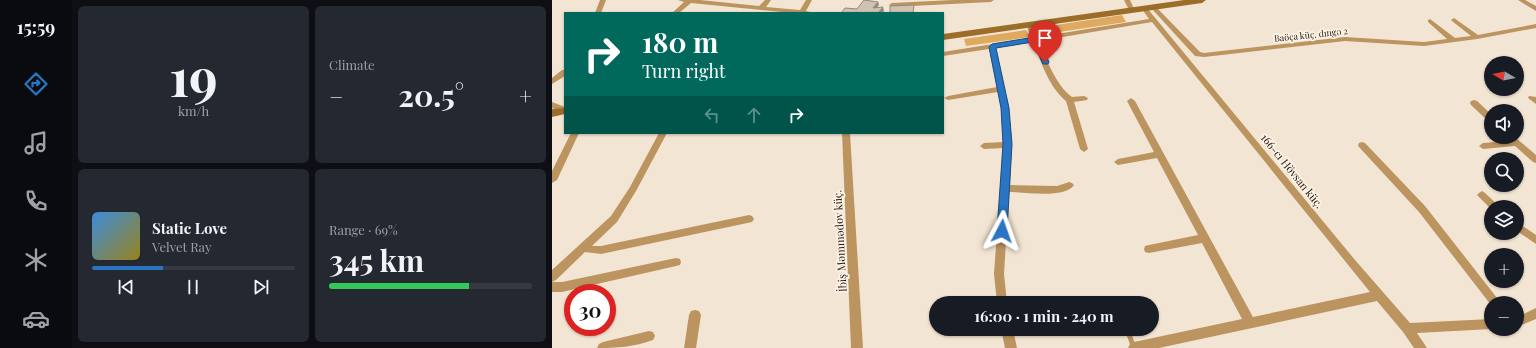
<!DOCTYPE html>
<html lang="en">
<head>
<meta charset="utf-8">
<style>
  body { margin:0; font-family:"Playfair Display",serif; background:#242831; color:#f1f3f6; height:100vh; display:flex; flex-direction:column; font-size:15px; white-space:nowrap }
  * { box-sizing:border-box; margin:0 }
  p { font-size:13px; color:#9ea1a6 }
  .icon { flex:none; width:22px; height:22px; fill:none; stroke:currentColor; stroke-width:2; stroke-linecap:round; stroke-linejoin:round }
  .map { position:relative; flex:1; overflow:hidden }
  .sheet { display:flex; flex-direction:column; gap:6px; padding:6px; background:#0d0f14; width:480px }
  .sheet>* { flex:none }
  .top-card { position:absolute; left:12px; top:12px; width:380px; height:122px; border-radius:0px; box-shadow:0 1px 3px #0004; background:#00695c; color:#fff; overflow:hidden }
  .needle { width:26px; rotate:280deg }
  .fabs { position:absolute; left:932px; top:56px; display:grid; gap:8px }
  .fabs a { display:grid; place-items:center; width:40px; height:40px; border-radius:50%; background:#171b24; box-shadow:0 1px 3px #0004; font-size:20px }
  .speed { position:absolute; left:12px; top:284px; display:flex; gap:8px; font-size:20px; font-weight:700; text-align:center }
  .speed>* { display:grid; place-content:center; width:52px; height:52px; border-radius:50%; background:#171b24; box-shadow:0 1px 3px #0004; line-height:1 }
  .speed .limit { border:6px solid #d22; background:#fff; color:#111 }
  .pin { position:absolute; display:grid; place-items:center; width:34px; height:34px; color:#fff; margin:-41px -17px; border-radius:50% 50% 50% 0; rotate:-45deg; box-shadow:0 0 4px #0007 }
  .pin .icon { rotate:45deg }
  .me { position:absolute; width:44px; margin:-22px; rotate:4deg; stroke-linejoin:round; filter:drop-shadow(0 0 3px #0008) }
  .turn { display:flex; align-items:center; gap:14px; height:84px; padding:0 12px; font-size:18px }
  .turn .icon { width:52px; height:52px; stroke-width:2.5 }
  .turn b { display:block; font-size:28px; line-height:34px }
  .lanes { display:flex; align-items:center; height:38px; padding:0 12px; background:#0003; justify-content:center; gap:20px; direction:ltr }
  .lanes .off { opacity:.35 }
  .big { font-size:30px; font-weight:700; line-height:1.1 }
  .sheet .tile { flex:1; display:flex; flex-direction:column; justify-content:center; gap:6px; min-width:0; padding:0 14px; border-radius:6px; background:#242831 }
  .sheet .dial { align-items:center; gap:0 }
  .dial b { font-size:52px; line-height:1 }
  .song { display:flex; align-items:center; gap:12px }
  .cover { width:48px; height:48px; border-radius:6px; background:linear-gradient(135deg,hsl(210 70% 55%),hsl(50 70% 35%)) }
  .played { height:4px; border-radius:2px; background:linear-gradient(90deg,#2975c4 35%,#363941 35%) }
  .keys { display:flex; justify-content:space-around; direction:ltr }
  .heat { display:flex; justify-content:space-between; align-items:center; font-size:22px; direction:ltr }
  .charge { height:6px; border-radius:3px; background:linear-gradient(90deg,#34c759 69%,#363941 0) }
  .sheet .tiles { flex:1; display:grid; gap:6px; grid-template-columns:repeat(2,1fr) }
  .trip { position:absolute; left:377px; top:296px; width:230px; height:40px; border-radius:20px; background:#171b24; box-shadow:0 1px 3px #0004; font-weight:700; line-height:40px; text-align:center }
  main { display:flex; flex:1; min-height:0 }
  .menu { display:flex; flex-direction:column; width:72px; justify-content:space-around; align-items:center; background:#090b0e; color:#9ea1a6 }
  .menu .icon { width:28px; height:28px }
  .menu .selected { color:#2975c4 }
  .menu b { font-size:18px; color:#f1f3f6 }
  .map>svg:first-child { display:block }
  .green { fill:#e0a960 }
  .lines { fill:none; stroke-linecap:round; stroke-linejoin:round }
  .lane { stroke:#bc9460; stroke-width:5 }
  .street { fill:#bc9460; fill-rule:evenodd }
  .secondary { fill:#9c6d29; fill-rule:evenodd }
  .shaded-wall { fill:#92887b }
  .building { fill:#d0c2b0; stroke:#92887b }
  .route { fill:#2975c4; stroke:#1b4c7f }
  .labels { text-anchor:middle; stroke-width:3.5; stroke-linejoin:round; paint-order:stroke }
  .far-street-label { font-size:9px; fill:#1e1913; stroke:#fef2e4 }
  .street-label { font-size:11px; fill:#1e1913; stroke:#fef2e4 }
</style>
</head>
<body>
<main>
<nav class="menu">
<b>15:59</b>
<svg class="icon selected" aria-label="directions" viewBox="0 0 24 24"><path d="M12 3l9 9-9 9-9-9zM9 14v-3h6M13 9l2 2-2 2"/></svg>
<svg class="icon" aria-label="music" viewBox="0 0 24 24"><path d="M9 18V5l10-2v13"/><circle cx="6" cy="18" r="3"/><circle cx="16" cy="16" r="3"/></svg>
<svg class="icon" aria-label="phone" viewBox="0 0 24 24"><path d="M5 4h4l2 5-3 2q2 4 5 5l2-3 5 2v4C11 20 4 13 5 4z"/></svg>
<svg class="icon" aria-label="climate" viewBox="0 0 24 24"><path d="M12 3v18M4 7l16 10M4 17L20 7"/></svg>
<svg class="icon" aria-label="car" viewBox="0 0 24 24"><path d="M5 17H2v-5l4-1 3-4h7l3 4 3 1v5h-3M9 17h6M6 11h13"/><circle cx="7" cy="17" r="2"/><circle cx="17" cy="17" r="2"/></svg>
</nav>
<section class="sheet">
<div class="tiles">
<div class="tile dial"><b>19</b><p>km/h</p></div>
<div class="tile"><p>Climate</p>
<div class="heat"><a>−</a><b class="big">20.5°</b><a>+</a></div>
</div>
<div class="tile">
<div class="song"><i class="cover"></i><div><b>Static Love</b><p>Velvet Ray</p></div></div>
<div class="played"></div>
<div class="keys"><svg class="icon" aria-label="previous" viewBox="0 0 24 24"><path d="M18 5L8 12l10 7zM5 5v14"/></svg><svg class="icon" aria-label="pause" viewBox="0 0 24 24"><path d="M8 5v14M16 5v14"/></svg><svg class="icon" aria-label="next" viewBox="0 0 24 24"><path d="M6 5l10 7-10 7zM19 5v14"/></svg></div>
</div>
<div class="tile"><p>Range · 69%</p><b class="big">345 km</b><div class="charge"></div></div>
</div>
</section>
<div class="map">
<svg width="984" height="348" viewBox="0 0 984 348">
  <rect width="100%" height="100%" fill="#f3e5d3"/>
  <!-- green -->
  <path class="green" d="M570,15L574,22L487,35L484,28Z
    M474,30L478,37L414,46L412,39Z"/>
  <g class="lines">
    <!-- lane -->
    <path class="lane" d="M575,329L582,348"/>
    <!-- street -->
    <path class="street" d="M48,0H54L49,13H43Z
      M126,0H148L207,6L213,0H219L214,7L248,10L254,0H260L254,11L262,13H240L139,3L127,13H120L132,2Z
      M401,0H442L439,2L340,7L337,5L340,3Z
      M572,0H578L583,11L582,12H578Z
      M966,0H973L984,6V11Z
      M602,6L604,7L648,52L652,53L793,37L872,42L895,39L876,22V20L878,19L903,38L919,36L900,21L899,20L902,18L926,35L984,24V28L925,39L872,46L793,41L652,57L643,56L600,9L599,8Z
      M593,7L595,8L803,260L858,323L939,319L940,329L865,333L875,348H862L851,332L825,301L607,348H576L578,344L582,342L690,319L650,243L597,253L593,252L592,249L593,246L597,245L646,235L605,158L566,165L562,162L566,159L602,152L575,101L579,98L583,101L701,317L818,292L600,22L487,41C495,60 503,84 520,97L532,96L536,98L535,100L522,102L536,149L532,152L528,149L514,101C497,87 489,62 481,42L444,48L457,108L460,145L458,185L505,186L517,182L520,183L522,185C513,199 473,192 457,192L452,274L455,303H445L442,274L451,148L432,149L428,146L432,143L452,142L449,108L446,92L396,100L392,98L396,96L445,87L437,49L391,56V52L479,38L475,26L478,24L481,26L486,37L597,19L590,9Z
      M10,70H13V76L0,84V78Z
      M977,96L984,97V104L976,98Z
      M922,100L925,101L939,114V122L936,121L919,105L918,103L919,101Z
      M0,102L13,107V113L0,108Z
      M19,133H27L5,180L0,183V171Z
      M107,133H115L84,191L65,222L40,246H49L197,215L200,216L202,219L200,222L49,254L33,252L4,280L0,282V270L59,216L78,187Z
      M290,133H298L311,348H299Z
      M954,137H963L984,155V163L981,162L963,146L931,149L927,146L931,143L957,141Z
      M810,142L813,143L873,206L949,303H939V305L867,212L807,147L806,145L807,143Z
      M930,191L933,193L948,207H939V209L925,195L927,193Z
      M965,222L984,235V244L965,231Z
      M124,258L128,259L129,262L128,265L124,266L10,292H0V282H10Z
      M984,308V319L965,327V317Z
      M143,310L147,311L149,315L144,348H132L137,315L139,311Z
      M449,329H461L465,348H453Z
      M97,331L101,332L103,336L101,340C82,347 65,348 45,348L47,344L51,342Z"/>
    <!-- secondary -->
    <path class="secondary" d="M632,0H654L650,3L391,40V34Z
      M13,108V114L0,117V109Z"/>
  </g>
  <!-- shaded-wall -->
  <path class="shaded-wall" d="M326,2L327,5L322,11L321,8Z
    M331,7L332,11L330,13H326Z"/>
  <!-- building -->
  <path class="building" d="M312,0L326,2L321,8L331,7L326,13H289L293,8L305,9Z
    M362,5L361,13H338V6Z"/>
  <!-- route -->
  <path class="route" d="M483,37L487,40L497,62L496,64H491L481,42L444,48L457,108L460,144L455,231L454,234H447L445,231L451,144L449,108L437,47L440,44Z"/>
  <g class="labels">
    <!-- far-street labels -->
    <g class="far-street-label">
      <text transform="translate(759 35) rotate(-6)" y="3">Baöça küç. dıngə 2</text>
    </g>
    <!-- street labels -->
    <g class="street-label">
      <text transform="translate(740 171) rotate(51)" y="4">166-cı Hövsan küç.</text>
      <text transform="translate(288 241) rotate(-93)" y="4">İbiş Məmmədov küç.</text>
    </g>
  </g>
</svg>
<div class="fabs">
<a><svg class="needle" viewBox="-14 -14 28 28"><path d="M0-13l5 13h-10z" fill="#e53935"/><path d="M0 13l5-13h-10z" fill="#9ea1a6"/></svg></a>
<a><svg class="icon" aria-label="sound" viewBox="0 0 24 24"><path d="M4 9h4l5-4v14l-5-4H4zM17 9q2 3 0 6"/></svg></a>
<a><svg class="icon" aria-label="search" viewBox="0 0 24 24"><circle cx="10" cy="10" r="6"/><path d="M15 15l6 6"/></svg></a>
<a><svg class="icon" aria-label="layers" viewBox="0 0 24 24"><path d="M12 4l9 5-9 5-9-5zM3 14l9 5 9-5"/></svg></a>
<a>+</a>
<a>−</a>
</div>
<div class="speed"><div class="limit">30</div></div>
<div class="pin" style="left:493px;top:62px;background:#d93025"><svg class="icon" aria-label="arrive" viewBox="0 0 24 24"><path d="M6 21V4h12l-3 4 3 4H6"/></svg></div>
<svg class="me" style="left:450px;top:231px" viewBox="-20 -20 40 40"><path d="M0-17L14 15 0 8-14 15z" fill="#2975c4" stroke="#fff" stroke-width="4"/></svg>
<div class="trip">16:00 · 1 min · 240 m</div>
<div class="top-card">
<div class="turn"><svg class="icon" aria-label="right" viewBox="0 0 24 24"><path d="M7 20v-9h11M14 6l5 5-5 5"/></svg><div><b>180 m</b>Turn right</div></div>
<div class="lanes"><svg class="icon off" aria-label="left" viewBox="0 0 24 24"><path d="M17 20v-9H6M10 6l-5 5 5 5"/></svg><svg class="icon off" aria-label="ahead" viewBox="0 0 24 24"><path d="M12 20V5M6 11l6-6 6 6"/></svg><svg class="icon" aria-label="right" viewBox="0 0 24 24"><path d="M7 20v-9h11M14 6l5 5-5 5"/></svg></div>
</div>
</div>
</main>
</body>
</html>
